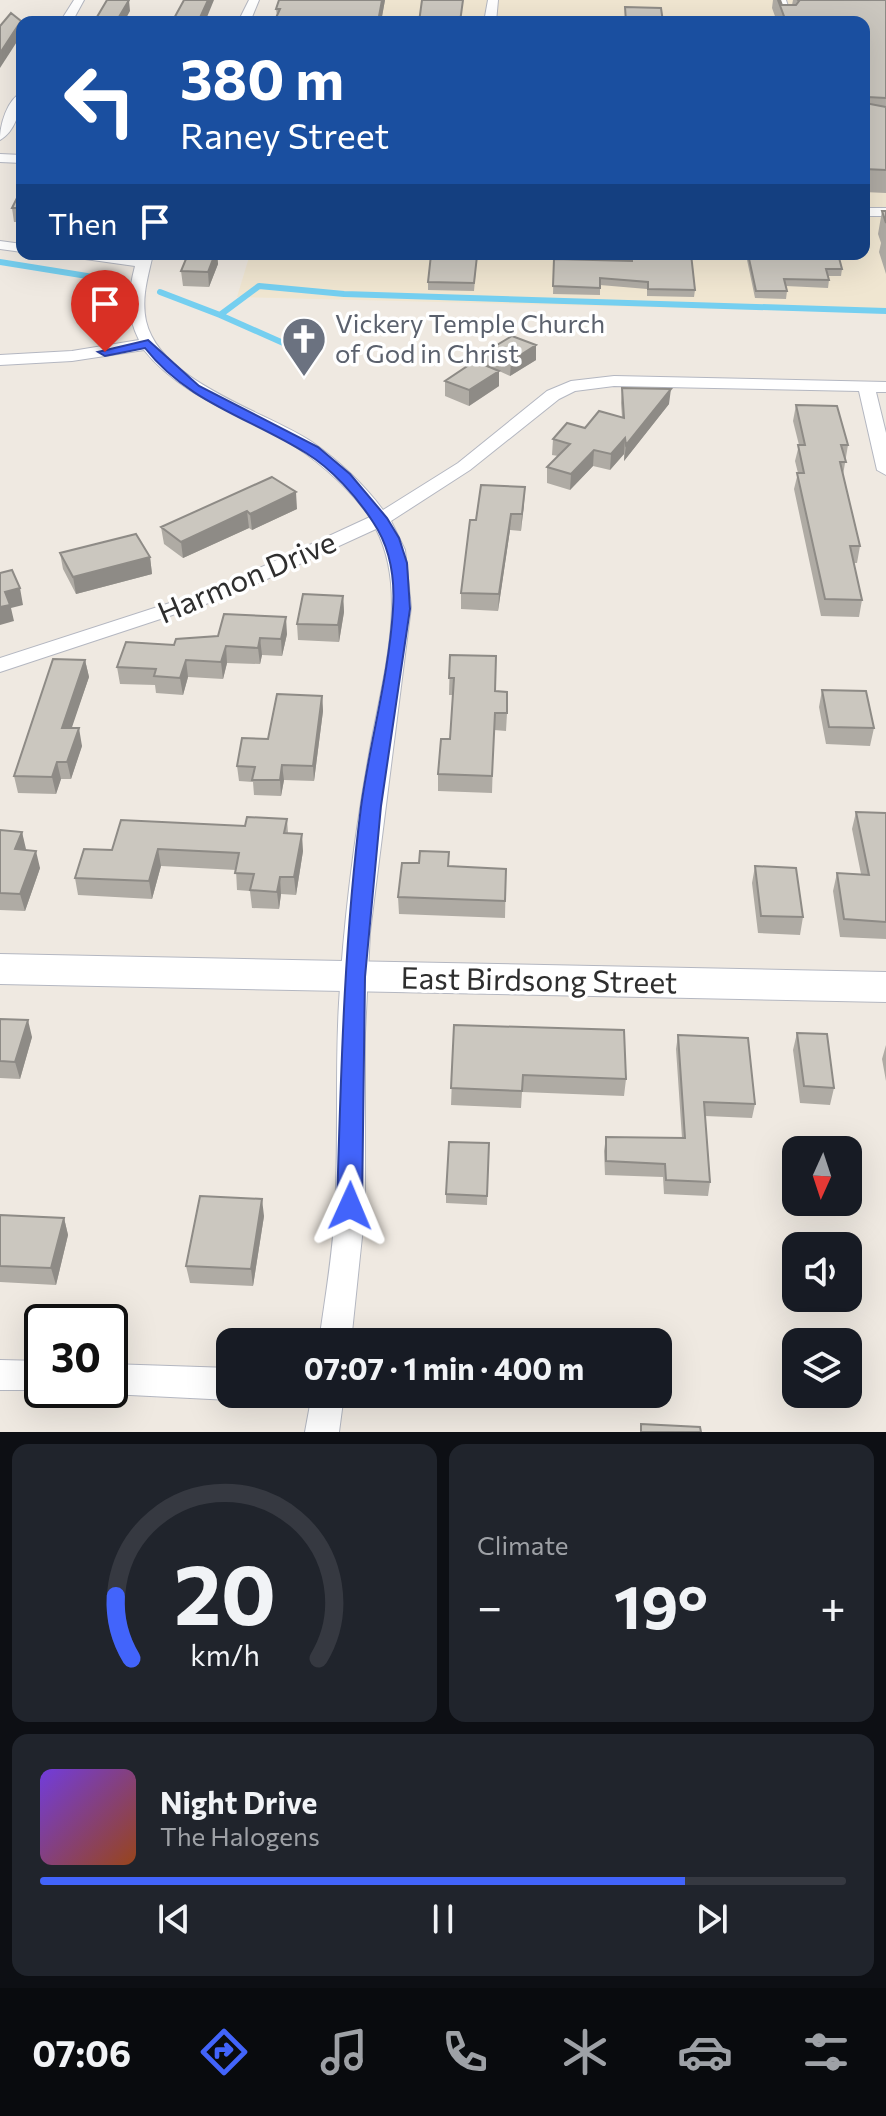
<!DOCTYPE html>
<html lang="en">
<head>
<meta charset="utf-8">
<style>
  body { margin:0; font-family:Commissioner,sans-serif; background:#20242c; color:#f1f3f6; height:100vh; display:flex; flex-direction:column; font-size:30px; white-space:nowrap }
  * { box-sizing:border-box; margin:0 }
  p { font-size:26px; color:#9ea1a6 }
  .icon { flex:none; width:44px; height:44px; fill:none; stroke:currentColor; stroke-width:2; stroke-linecap:round; stroke-linejoin:round }
  .map { position:relative; height:1432px; overflow:hidden }
  .details { display:flex; flex-direction:column; gap:12px; padding:12px; background:#0d0f14; flex:1 }
  .details>* { flex:none }
  .top-card { position:absolute; left:16px; top:16px; width:854px; height:244px; border-radius:16px; box-shadow:0 8px 32px #0002; background:#1a4fa0; color:#fff; overflow:hidden }
  .needle { width:52px; rotate:183deg }
  .fabs { position:absolute; left:782px; top:1136px; display:grid; gap:16px }
  .fabs a { display:grid; place-items:center; width:80px; height:80px; border-radius:16px; background:#171b24; box-shadow:0 8px 32px #0002; font-size:40px }
  .speed { position:absolute; left:24px; top:1304px; display:flex; gap:16px; font-size:40px; font-weight:700; text-align:center }
  .speed>* { display:grid; place-content:center; width:104px; height:104px; border-radius:50%; background:#171b24; box-shadow:0 8px 32px #0002; line-height:1 }
  .speed .limit { border:4px solid #111; border-radius:12px; background:#fff; color:#111 }
  .pin { position:absolute; display:grid; place-items:center; width:68px; height:68px; color:#fff; margin:-82px -34px; border-radius:50% 50% 50% 0; rotate:-45deg; box-shadow:0 0 8px #0007 }
  .pin .icon { rotate:45deg }
  .me { position:absolute; width:88px; margin:-44px; rotate:1deg; stroke-linejoin:round; filter:drop-shadow(0 0 6px #0008) }
  .turn { display:flex; align-items:center; gap:28px; height:168px; padding:0 32px; font-size:36px }
  .turn .icon { width:104px; height:104px; stroke-width:2.5 }
  .turn b { display:block; font-size:56px; line-height:68px }
  .then { display:flex; align-items:center; height:76px; padding:0 32px; background:#0003; gap:16px; font-size:30px }
  .big { font-size:60px; font-weight:700; line-height:1.1 }
  .details .card { flex:1; display:flex; flex-direction:column; justify-content:center; gap:12px; min-width:0; padding:0 28px; border-radius:16px; background:#20242c }
  .details .dial { align-items:center; gap:0 }
  .dial svg { height:208px; overflow:visible; fill:none; stroke:#363941; stroke-width:7; stroke-linecap:round; text-anchor:middle }
  .dial text { fill:#f1f3f6; stroke:none }
  .song { display:flex; align-items:center; gap:24px }
  .cover { width:96px; height:96px; border-radius:12px; background:linear-gradient(135deg,hsl(260 70% 55%),hsl(20 70% 35%)) }
  .played { height:8px; border-radius:4px; background:linear-gradient(90deg,#4264fb 80%,#363941 80%) }
  .keys { display:flex; justify-content:space-around; direction:ltr }
  .heat { display:flex; justify-content:space-between; align-items:center; font-size:44px; direction:ltr }
  .details .tiles { flex:1; display:grid; gap:12px; grid-template-columns:1fr 1fr }
  .card:last-child { grid-column:span 2 }
  .trip { position:absolute; left:216px; top:1328px; width:456px; height:80px; border-radius:16px; background:#171b24; box-shadow:0 8px 32px #0002; font-weight:700; line-height:80px; text-align:center }
  .menu { display:flex; height:128px; justify-content:space-around; align-items:center; background:#090b0e; color:#9ea1a6 }
  .menu .icon { width:56px; height:56px }
  .menu .active { color:#4264fb }
  .menu b { font-size:36px; color:#f1f3f6 }
  .map>svg:first-child { display:block }
  .education { fill:#f0e6d1 }
  .lines { fill:none; stroke-linecap:round; stroke-linejoin:round }
  .stream { stroke:#75cff0; stroke-width:6 }
  .street-casing { stroke:#b4b7c1; stroke-width:2 }
  .secondary-casing { stroke:#b4b7c1; stroke-width:2 }
  .street { fill:#fff; fill-rule:evenodd }
  .secondary { fill:#fff; fill-rule:evenodd }
  .wall { fill:#afaba4 }
  .shaded-wall { fill:#8e8b86 }
  .building { fill:#cbc7bf; stroke:#8e8b86; stroke-width:2 }
  .route { fill:#4264fb; stroke:#2b41a3; stroke-width:2 }
  .labels { text-anchor:middle; stroke-width:7; stroke-linejoin:round; paint-order:stroke }
  .far-worship-label { font-size:26px; fill:#5b616d; stroke:#fff; text-anchor:start }
  .street-label { font-size:30px; fill:#2e2e2e; stroke:#fff }
</style>
</head>
<body>
<div class="map">
<svg width="886" height="1432" viewBox="0 0 886 1432">
  <rect width="100%" height="100%" fill="#efe9e1"/>
  <!-- education -->
  <path class="education" d="M332,0H886V313L237,297L250,254H864V22H325Z"/>
  <g class="lines">
    <!-- stream -->
    <path class="stream" d="M0,262L112,280
      M160,292L220,315L259,286L344,294L886,311
      M220,315L308,354"/>
    <!-- street casing -->
    <g class="street-casing">
      <path id="street" d="M74,0H84L72,22H60Z
        M249,0H259L250,22H238Z
        M488,0H498L496,22H484Z
        M776,0H786L793,22H781Z
        M22,92C22,108 15,132 0,140C0,124 7,100 22,92Z
        M0,154L22,155V163L0,162Z
        M864,208H886V216H864Z
        M0,241L22,244V252L0,249Z
        M71,254L138,257L153,254C148,277 141,297 146,321C160,382 265,411 312,442C339,461 363,483 383,510L458,463L547,391L571,381L614,376L886,382V392H876L886,433V475L877,470L859,391L614,386L575,391L559,399L470,470L391,521L405,550L411,607L370,932L365,1033V1208L351,1342H319C325,1298 333,1254 335,1209C339,1141 335,1072 339,1003C344,914 356,825 372,738C384,674 408,590 376,529L230,596L0,672V658L216,588L370,517C347,486 317,459 283,439C235,412 180,395 144,350L72,361L0,365V355L72,351L139,340C126,314 128,293 135,266L78,258Z
        M0,1360L42,1361V1390H46H0Z
        M110,1364L230,1368V1394H242L230,1400L110,1394L99,1390H110Z
        M312,1394H344L339,1432H305Z"/>
    </g>
    <!-- secondary casing -->
    <g class="secondary-casing">
      <path id="secondary" d="M0,954L886,972V1002L0,984Z"/>
    </g>
    <!-- street -->
    <use href="#street" class="street"/>
    <!-- secondary -->
    <use href="#secondary" class="secondary"/>
  </g>
  <!-- wall -->
  <path class="wall" d="M385,0L381,22H275L277,16L276,9Z
    M773,0H780L782,5H792L793,0H886V193L864,192V22H686V18L776,19L772,8Z
    M22,171V222H14L12,208L20,193L18,180Z
    M882,211H886V274L879,252L881,243L878,234Z
    M188,254H217L218,264L209,287L183,286L181,271Z
    M630,254H691L695,290L694,297L647,296V289L600,285V295L553,294L554,259L631,261Z
    M747,254L842,269L841,276H828L829,280L828,288L786,286L787,291L786,299L755,298L747,260Z
    M477,256L474,291L428,290V282Z
    M487,351L536,360L510,376L499,371V386L469,406L445,396V381L486,366Z
    M622,388L669,404L624,461V454L610,470L593,466L570,490L547,483V467L558,456L552,455L553,439L585,428L622,417L621,403Z
    M796,405L848,445L843,475L860,546L857,563H854L862,600L859,617L821,616L794,489L798,473L795,461L799,445L793,421Z
    M272,477L297,509L252,530L249,528L183,558L164,544L161,527Z
    M524,503L521,531L510,530L498,611L461,609V593L476,520Z
    M60,553L150,557L152,574L76,594L63,569Z
    M343,596L344,612L339,642L298,640L297,624Z
    M287,634L282,656L262,655L260,664L227,663L223,679L188,677L183,695L156,693L155,685L120,684L117,667L174,645Z
    M450,655L495,691L507,713L506,731L494,730L492,793L438,791V774L450,739L453,695H449Z
    M85,660L89,677L71,728L82,746L71,779H61L56,794L18,793L14,776Z
    M822,690L874,728L870,746L826,744L819,707Z
    M322,696L323,711L314,781L284,780L281,796L254,795L253,782L239,781L237,766L268,739Z
    M856,812L886,813V939L840,937L833,891L837,873L861,874L852,829Z
    M287,819L288,833L303,851L296,895L281,894L279,909L252,908L250,891L237,890L236,870L161,866L152,899L78,895L75,878L112,850Z
    M0,830L22,832L25,850L40,868L25,911L0,910Z
    M449,852V866L506,869L505,918L399,914L398,897L419,863Z
    M755,866L803,917L800,935L758,933L752,883Z
    M0,1019L32,1037L20,1079L0,1078Z
    M454,1025L626,1079L624,1096L522,1092L521,1108L451,1105Z
    M797,1033L834,1088L830,1105L800,1103L793,1050Z
    M678,1035L755,1104L752,1118L705,1116L710,1182L708,1196L664,1194L663,1177L605,1175L604,1151L606,1137L682,1138L676,1049Z
    M886,1045V1081L882,1059Z
    M489,1143L487,1205L446,1203V1194Z
    M0,1215L64,1218L68,1235L56,1285L0,1282Z
    M264,1216L253,1286L190,1283L186,1266Z"/>
  <!-- shaded-wall -->
  <path class="shaded-wall" d="M129,0L130,11L124,22H116Z
    M208,0H214L205,22H198Z
    M382,0H385L381,22H378Z
    M21,21L22,34L0,68V53Z
    M215,254H217L218,264L209,287L208,272Z
    M536,345V360L510,376L511,361Z
    M499,371V386L469,406V390Z
    M671,389L669,404L624,461L626,445Z
    M625,438L624,454L610,470L611,454Z
    M594,450L593,466L570,490L571,474Z
    M525,487L524,503L521,531L522,514Z
    M296,492L297,509L252,530L250,514Z
    M247,511L249,528L183,558L181,542Z
    M511,514L510,530L498,611L499,594Z
    M150,557L152,574L76,594L73,577Z
    M20,588L23,605L11,608L14,621L0,625V607L5,592Z
    M343,596L344,612L339,642L338,625Z
    M286,617L287,634L282,656L281,639Z
    M260,638L262,655L260,664L258,648Z
    M226,646L227,663L223,679L221,662Z
    M85,660L89,677L66,745L62,728Z
    M186,660L188,677L183,695L180,678Z
    M322,696L323,711L314,781L313,766Z
    M79,728L82,746L71,779L67,762Z
    M57,762L61,779L56,794L52,777Z
    M282,765L284,780L281,796L280,780Z
    M22,832L26,849L19,867L15,849Z
    M302,834L303,851L296,895L294,877Z
    M158,849L161,866L152,899L149,881Z
    M36,851L40,868L25,911L20,894Z
    M280,877L281,894L279,909L277,892Z
    M28,1020L32,1037L20,1079L15,1062Z
    M262,1199L264,1216L253,1286L251,1269Z
    M64,1218L68,1235L56,1285L51,1268Z"/>
  <!-- building -->
  <path class="building" d="M107,0H129L116,22H94Z
    M184,0H208L198,22H172Z
    M279,0H382L378,22L275,20L280,9H276Z
    M422,0H463L460,22H419Z
    M778,0H780L782,5H796L799,1L798,0H886V98L868,97L865,103L886,107V170L864,169V22H687L686,18L785,19Z
    M625,7L661,8L663,22H626Z
    M11,13L21,21L0,53V26Z
    M22,171V180H18Z
    M22,188V208H12Z
    M882,211H886V223Z
    M188,254H215L208,272L181,271Z
    M632,254H691L695,290L648,289V282L600,278V288L553,286L554,259L632,261Z
    M748,254H838L842,269H826L829,280L784,279L787,291H756Z
    M431,255L477,256L474,283L428,282Z
    M512,336L536,345L511,361L487,351Z
    M475,361L499,371L469,390L445,381Z
    M622,388L671,389L626,445L625,438L611,454L594,450L571,474L547,467L570,444L553,439L567,423L585,428L599,411L624,418Z
    M796,405L837,406L848,445H841L846,462H840L860,546H850L862,600L825,599L797,473H804L798,445H805Z
    M272,477L296,492L250,514L247,511L181,542L161,527Z
    M481,485L525,487L522,514H511L499,594L461,593L470,520H476Z
    M136,534L150,557L73,577L60,553Z
    M12,570L20,588L5,592L10,605L0,607V573Z
    M303,594L343,596L338,625L297,624Z
    M224,614L286,617L281,639L260,638L258,648L226,646L221,662L186,660L180,678L154,676L156,669L117,667L126,642L174,645L176,639L218,636Z
    M450,655L496,656L495,691L507,692V713H495L492,776L438,774L441,739H450L454,678H449Z
    M53,659L85,660L62,728H79L67,762H57L52,777L14,776Z
    M822,690L866,691L874,728L829,727Z
    M277,694L322,696L313,766L282,765L280,780H252L255,767L237,766L242,738L268,739Z
    M856,812L886,813V922L844,919L837,873L869,875Z
    M247,817L287,819L284,833L302,834L294,877H280L277,892L250,890L254,874L235,873L239,853L158,849L149,881L75,878L84,849L112,850L121,820L245,826Z
    M0,830L22,832L15,849L36,851L20,894L0,893Z
    M420,851L449,852L448,866L506,869L505,901L398,897L402,863H419Z
    M755,866L796,868L803,917L761,916Z
    M0,1019L28,1020L15,1062L0,1061Z
    M454,1025L624,1030L626,1079L523,1075L522,1091L451,1088Z
    M797,1033L827,1034L834,1088L804,1086Z
    M678,1035L748,1038L755,1104L704,1102L710,1182L666,1180L665,1164L606,1161V1137L685,1138Z
    M449,1142L489,1143L487,1196L446,1194Z
    M200,1196L262,1199L251,1269L186,1266Z
    M0,1215L64,1218L51,1268L0,1266Z
    M641,1424L700,1427L701,1432H641Z"/>
  <!-- route -->
  <path class="route" d="M148,340L199,386L318,447L350,474L387,518L399,538L407,563L410,609L381,806L365,977L362,1206L358,1214L350,1217L341,1214L337,1206C341,1072 344,940 361,807C370,741 389,675 393,609C395,579 390,547 373,522C357,497 332,469 306,453C250,418 187,402 145,348L105,356L98,352Z"/>
  <!-- icons -->
  <defs>
    <g id="church-pin" transform="scale(2.3)"><path d="M0 17L-7.5 6A9.5 9.5 0 1 1 7.5 6Z" fill="#6b7280" stroke="#fff"/><path d="M-1.2-6h2.4v3.5h3.3v2.4h-3.3V6h-2.4V-.1h-3.3v-2.4h3.3Z" fill="#fff"/></g>
  </defs>
  <g fill-rule="evenodd">
    <use href="#church-pin" x="304" y="339"/>
  </g>
  <g class="labels">
    <!-- far-worship labels -->
    <g class="far-worship-label">
      <text x="335" y="333">Vickery Temple Church<tspan x="335" dy="30">of God in Christ</tspan></text>
    </g>
    <!-- street labels -->
    <g class="street-label">
      <text transform="translate(247 578) rotate(-23)" y="10">Harmon Drive</text>
      <text transform="translate(539 981) rotate(1)" y="10">East Birdsong Street</text>
    </g>
  </g>
</svg>
<div class="fabs">
<a><svg class="needle" viewBox="-14 -14 28 28"><path d="M0-13l5 13h-10z" fill="#e53935"/><path d="M0 13l5-13h-10z" fill="#9ea1a6"/></svg></a>
<a><svg class="icon" aria-label="sound" viewBox="0 0 24 24"><path d="M4 9h4l5-4v14l-5-4H4zM17 9q2 3 0 6"/></svg></a>
<a><svg class="icon" aria-label="layers" viewBox="0 0 24 24"><path d="M12 4l9 5-9 5-9-5zM3 14l9 5 9-5"/></svg></a>
</div>
<div class="speed"><div class="limit">30</div></div>
<div class="pin" style="left:105px;top:352px;background:#d93025"><svg class="icon" aria-label="arrive" viewBox="0 0 24 24"><path d="M6 21V4h12l-3 4 3 4H6"/></svg></div>
<svg class="me" style="left:350px;top:1206px" viewBox="-20 -20 40 40"><path d="M0-17L14 15 0 8-14 15z" fill="#4264fb" stroke="#fff" stroke-width="4"/></svg>
<div class="trip">07:07 · 1 min · 400 m</div>
<div class="top-card">
<div class="turn"><svg class="icon" aria-label="left" viewBox="0 0 24 24"><path d="M17 20v-9H6M10 6l-5 5 5 5"/></svg><div><b>380 m</b>Raney Street</div></div>
<div class="then">Then<svg class="icon" aria-label="arrive" viewBox="0 0 24 24"><path d="M6 21V4h12l-3 4 3 4H6"/></svg></div>
</div>
</div>
<section class="details">
<div class="tiles">
<div class="card dial"><svg viewBox="0 0 100 80">
<path d="M14 69A42 42 0 1 1 86 69"/>
<path d="M14 69A42 42 0 0 1 8 45" stroke="#4264fb"/>
<text x="50" y="56" font-size="32" font-weight="700">20</text>
<text x="50" y="72" font-size="11">km/h</text>
</svg></div>
<div class="card"><p>Climate</p>
<div class="heat"><a>−</a><b class="big">19°</b><a>+</a></div>
</div>
<div class="card">
<div class="song"><i class="cover"></i><div><b>Night Drive</b><p>The Halogens</p></div></div>
<div class="played"></div>
<div class="keys"><svg class="icon" aria-label="previous" viewBox="0 0 24 24"><path d="M18 5L8 12l10 7zM5 5v14"/></svg><svg class="icon" aria-label="pause" viewBox="0 0 24 24"><path d="M8 5v14M16 5v14"/></svg><svg class="icon" aria-label="next" viewBox="0 0 24 24"><path d="M6 5l10 7-10 7zM19 5v14"/></svg></div>
</div>
</div>
</section>
<nav class="menu">
<b>07:06</b>
<svg class="icon active" aria-label="directions" viewBox="0 0 24 24"><path d="M12 3l9 9-9 9-9-9zM9 14v-3h6M13 9l2 2-2 2"/></svg>
<svg class="icon" aria-label="music" viewBox="0 0 24 24"><path d="M9 18V5l10-2v13"/><circle cx="6" cy="18" r="3"/><circle cx="16" cy="16" r="3"/></svg>
<svg class="icon" aria-label="phone" viewBox="0 0 24 24"><path d="M5 4h4l2 5-3 2q2 4 5 5l2-3 5 2v4C11 20 4 13 5 4z"/></svg>
<svg class="icon" aria-label="climate" viewBox="0 0 24 24"><path d="M12 3v18M4 7l16 10M4 17L20 7"/></svg>
<svg class="icon" aria-label="car" viewBox="0 0 24 24"><path d="M5 17H2v-5l4-1 3-4h7l3 4 3 1v5h-3M9 17h6M6 11h13"/><circle cx="7" cy="17" r="2"/><circle cx="17" cy="17" r="2"/></svg>
<svg class="icon" aria-label="filters" viewBox="0 0 24 24"><path d="M4 7h16M4 17h16"/><circle cx="9" cy="7" r="2"/><circle cx="15" cy="17" r="2"/></svg>
</nav>
</body>
</html>
